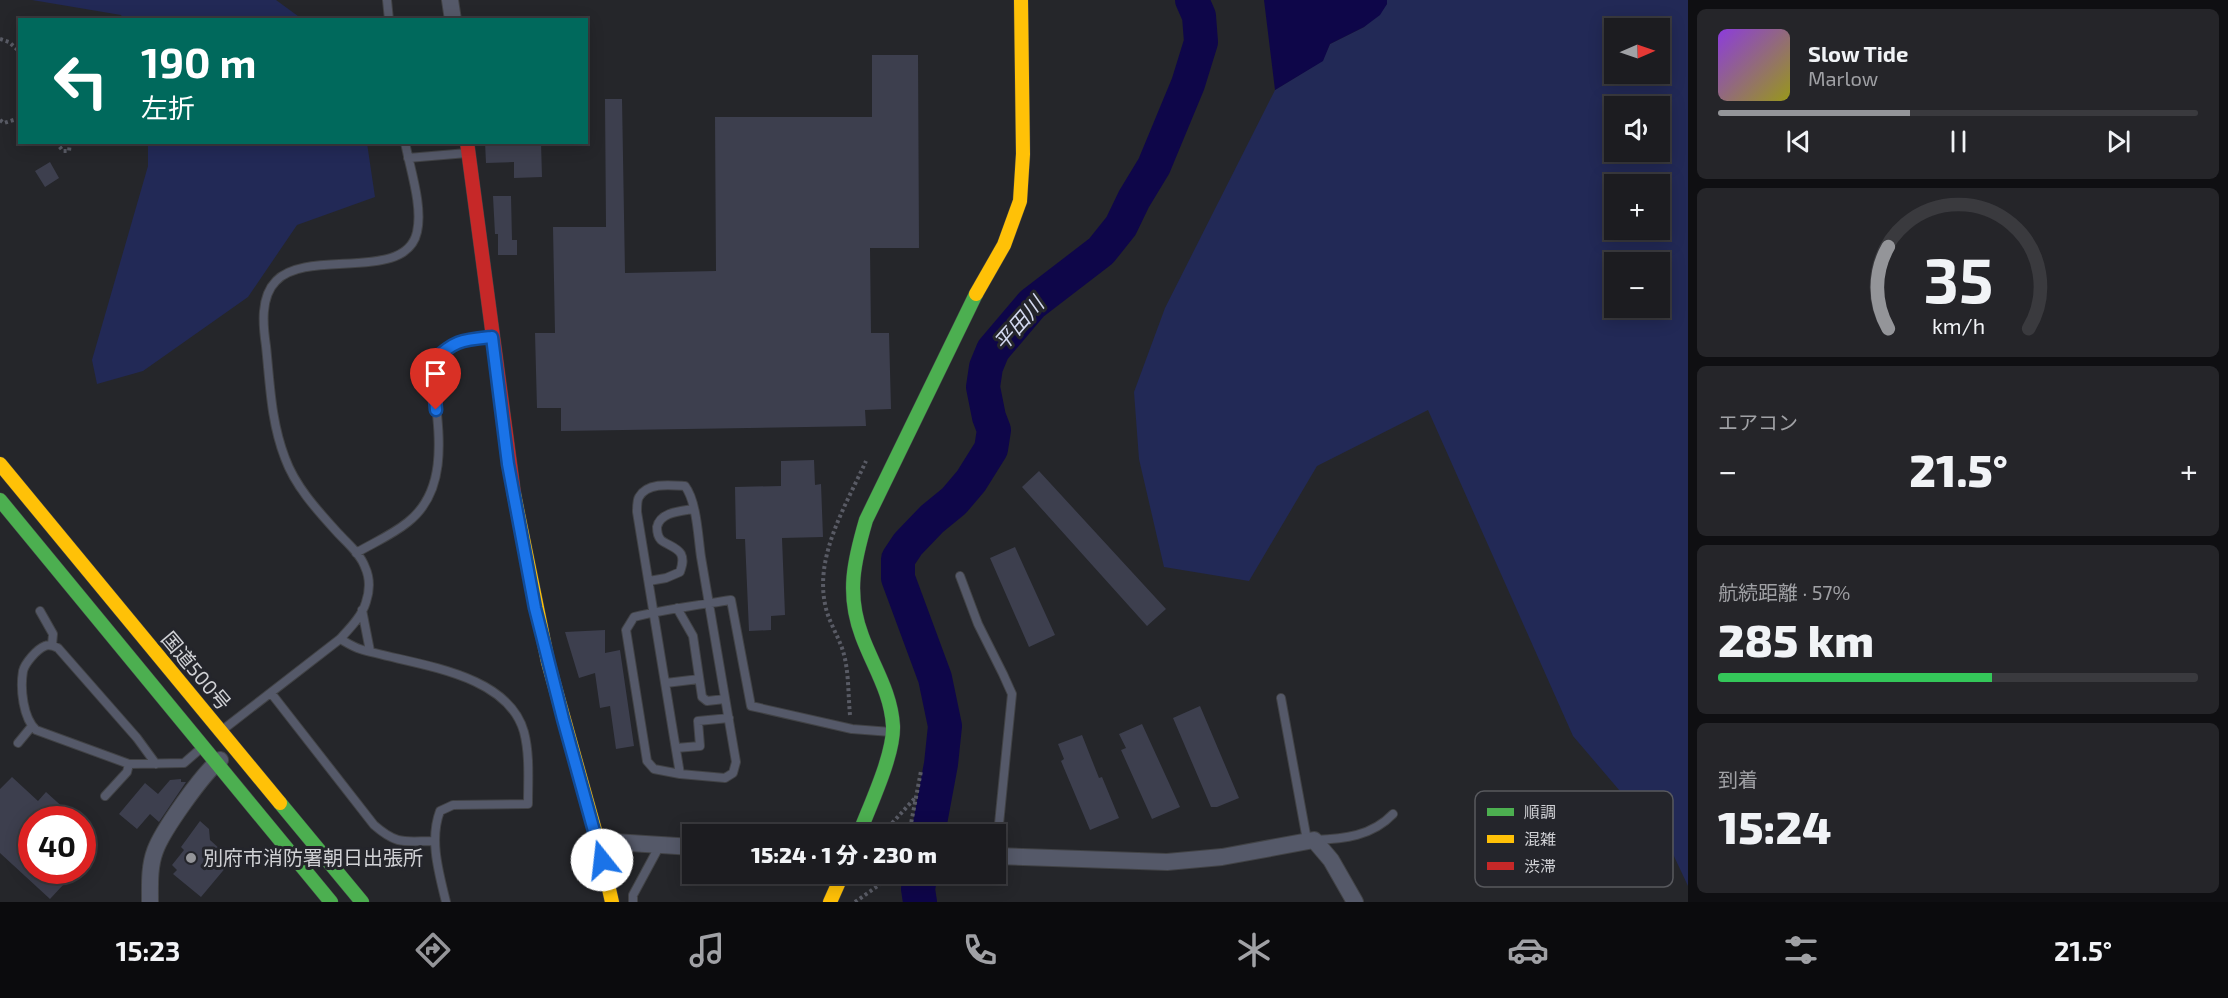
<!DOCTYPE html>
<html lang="ja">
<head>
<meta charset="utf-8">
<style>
  body { margin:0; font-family:"Exo 2","Noto Sans JP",sans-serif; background:#252529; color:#f1f3f6; height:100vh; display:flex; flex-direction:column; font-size:22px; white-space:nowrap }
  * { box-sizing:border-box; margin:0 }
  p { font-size:20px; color:#a0a1a5 }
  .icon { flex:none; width:33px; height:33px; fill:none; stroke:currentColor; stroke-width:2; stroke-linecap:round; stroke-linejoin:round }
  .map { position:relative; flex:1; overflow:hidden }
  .details { display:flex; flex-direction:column; gap:9px; padding:9px; background:#0f0f12; width:540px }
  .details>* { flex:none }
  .banner { position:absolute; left:18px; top:18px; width:570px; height:126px; border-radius:0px; box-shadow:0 3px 15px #0003,0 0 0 2px #3a3a3e; background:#00695c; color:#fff; overflow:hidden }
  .needle { width:39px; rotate:88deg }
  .buttons { position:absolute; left:1604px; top:18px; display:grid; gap:12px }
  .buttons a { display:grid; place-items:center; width:66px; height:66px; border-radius:0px; background:#1c1c20; box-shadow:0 3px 15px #0003,0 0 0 2px #3a3a3e; font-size:30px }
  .speed { position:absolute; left:18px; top:806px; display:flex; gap:12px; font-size:30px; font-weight:700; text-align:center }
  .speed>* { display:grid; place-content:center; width:78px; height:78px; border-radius:50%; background:#1c1c20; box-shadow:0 3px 15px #0003,0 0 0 2px #3a3a3e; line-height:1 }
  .speed .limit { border:9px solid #d22; background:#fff; color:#111 }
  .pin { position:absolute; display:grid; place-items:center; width:51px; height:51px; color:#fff; margin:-62px -26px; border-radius:50% 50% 50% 0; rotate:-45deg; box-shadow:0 0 6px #0007 }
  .pin .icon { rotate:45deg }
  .me { position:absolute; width:66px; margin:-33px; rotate:344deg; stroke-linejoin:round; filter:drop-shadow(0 0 4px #0008) }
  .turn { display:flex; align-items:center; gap:21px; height:126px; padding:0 24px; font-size:27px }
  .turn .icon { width:78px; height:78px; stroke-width:2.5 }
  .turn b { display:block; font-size:42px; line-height:51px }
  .big { font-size:45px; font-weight:800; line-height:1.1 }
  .details .card { flex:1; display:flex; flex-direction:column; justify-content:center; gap:9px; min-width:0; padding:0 21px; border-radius:9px; background:#252529 }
  .details .dial { align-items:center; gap:0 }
  .dial svg { height:156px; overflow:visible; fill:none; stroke:#3a3a3e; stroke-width:7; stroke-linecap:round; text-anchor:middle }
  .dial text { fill:#f1f3f6; stroke:none }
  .song { display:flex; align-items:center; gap:18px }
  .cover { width:72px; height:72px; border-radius:9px; background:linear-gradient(135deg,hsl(270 70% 55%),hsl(60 70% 35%)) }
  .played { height:6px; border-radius:3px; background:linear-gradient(90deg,#949599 40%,#3a3a3e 40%) }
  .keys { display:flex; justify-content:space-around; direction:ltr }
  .heat { display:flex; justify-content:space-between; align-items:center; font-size:33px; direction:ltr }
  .charge { height:9px; border-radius:4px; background:linear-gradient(90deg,#34c759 57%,#3a3a3e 0) }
  .trip { position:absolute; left:682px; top:824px; width:324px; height:60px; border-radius:0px; background:#1c1c20; box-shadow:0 3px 15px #0003,0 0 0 2px #3a3a3e; font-weight:800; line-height:60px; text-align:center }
  .menu { display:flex; height:96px; justify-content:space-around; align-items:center; background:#0b0b0d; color:#a0a1a5 }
  .menu .icon { width:42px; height:42px }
  .menu .selected { color:#949599 }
  .menu b { font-size:27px; color:#f1f3f6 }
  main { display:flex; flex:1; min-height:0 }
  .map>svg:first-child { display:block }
  .green { fill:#222956; fill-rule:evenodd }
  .water { fill:#0e0649 }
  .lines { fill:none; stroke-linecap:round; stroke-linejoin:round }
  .river { stroke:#0e0649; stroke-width:34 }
  .building { fill:#3d3f4e }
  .lane-casing { stroke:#414245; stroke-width:10 }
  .street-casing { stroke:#414245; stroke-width:18 }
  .fast-casing { stroke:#414245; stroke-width:15 }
  .slow-casing { stroke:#414245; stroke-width:15 }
  .jam-casing { stroke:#414245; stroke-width:15 }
  .path { stroke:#595b65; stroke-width:4; stroke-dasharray:3 3; stroke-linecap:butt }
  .lane { stroke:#555969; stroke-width:8 }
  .street { stroke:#555969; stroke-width:16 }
  .fast { stroke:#4caf50; stroke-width:14 }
  .slow { stroke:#ffc107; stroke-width:14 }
  .jam { stroke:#c62828; stroke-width:14 }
  .route-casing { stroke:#114b97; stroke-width:15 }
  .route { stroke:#1a73e8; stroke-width:10 }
  .poi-dot { fill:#949599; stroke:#24252b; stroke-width:2 }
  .labels { text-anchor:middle; stroke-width:6; stroke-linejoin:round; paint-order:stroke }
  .street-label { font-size:20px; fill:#d0d1d5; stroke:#24252b }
  .poi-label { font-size:20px; fill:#d0d1d5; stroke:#24252b; text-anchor:start }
  .water-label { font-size:21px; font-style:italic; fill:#d3d9ef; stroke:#24252b }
  .key { fill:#24252b; stroke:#58595e; stroke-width:1.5 }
  .key-label { font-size:16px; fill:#d0d1d5 }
</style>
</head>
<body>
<main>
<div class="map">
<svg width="1688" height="902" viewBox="0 0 1688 902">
  <rect width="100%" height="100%" fill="#25262a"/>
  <!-- green -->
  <path class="green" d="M32,0H276L302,19H123L121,15Z
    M1387,0H1688V886L1672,852L1573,736L1428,410L1317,466L1249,581L1164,567L1139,459L1134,392L1165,308L1275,90L1322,61L1330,44L1364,27L1387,4ZM1614,28H1659V74H1614ZM1614,106H1659V152H1614ZM1614,184H1659V230H1614ZM1614,262H1659V308H1614Z
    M148,143H367L375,197L297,225L248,297L143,371L97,384L92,360L148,166Z"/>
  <!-- water -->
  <path class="water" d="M1264,0H1387V4L1380,15L1364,27L1330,44L1323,61L1275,90Z"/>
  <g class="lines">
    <!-- river -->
    <path class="river" d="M928,834L941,764L945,726L935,678L898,578V559L908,544L932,519L954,501L971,481L991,449L994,430L989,417L983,387L986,367L993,350L1032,304L1101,251L1121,226L1134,199L1154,166L1188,84L1201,42L1199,16L1192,0
      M920,902L918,889L921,873"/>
  </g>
  <!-- building -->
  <path class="building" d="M872,55H918L919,248H870L871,333H889L891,409L865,410L866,426L561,431V408H537L535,333H555L553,227H606L605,99H622L625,273L716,271L715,117H872Z
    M485,142H541L542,177L514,178V162L486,163Z
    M50,162L59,178L45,187L35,171Z
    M493,196H511L512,240H517V255H498V234H495Z
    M814,460L815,485L821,484L823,537L782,538L785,615L771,616V630L749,631L745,539H736L735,487L781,486V461Z
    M1039,471L1166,609L1147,626L1022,487Z
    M1015,547L1055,635L1029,647L990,558Z
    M605,630V653L620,650L634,746L616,749L610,706L600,708L595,673L579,678L565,632Z
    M1200,706L1239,798L1217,807H1211L1173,718Z
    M1142,724L1180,807L1152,819L1121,750L1126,748L1119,734Z
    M1082,735L1099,778L1102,777L1119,818L1090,830L1061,761L1064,759L1058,744Z
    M12,777L38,801L46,792L76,819H32V870H77L50,899L0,853V789Z
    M181,779V782H186L159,822L150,814L137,829L119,814L145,783L158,794L170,780Z
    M200,821L209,829L210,840L232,860L201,897L173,874L177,870L172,865L184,850L181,847Z"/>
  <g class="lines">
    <!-- lane casing -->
    <g class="lane-casing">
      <path id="lane" d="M387,0L389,20
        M408,158L467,153
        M356,553C373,543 392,535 408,522C456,484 434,413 432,361C453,340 462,340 491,337
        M960,576L978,624L1003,674L1012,694L999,824L996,839
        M649,581L666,578L680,572C682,566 684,560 681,554C677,547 667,545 661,540C658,537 657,532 657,527C660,512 681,511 693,509
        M677,608L693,636L702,697L707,701L725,699
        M362,610L370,651
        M40,611L53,634L52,645
        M340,639C346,642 353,647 360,649C412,665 507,671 524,732C530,755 528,781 528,804L453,805L440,811C429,840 439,873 446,902
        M666,683L699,679
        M271,693L374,825C398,846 405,841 435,841
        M1281,698L1307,840
        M225,728L340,639C350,628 362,616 366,602C370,590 370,578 365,567C360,553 346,542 337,532C317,510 295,486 285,458C271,422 270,384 266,346C263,326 260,297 276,281C307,248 406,283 417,232C423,206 410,169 405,142
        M18,743L32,726
        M676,748L700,746L698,721L729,718
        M156,764L137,738L58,648C54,646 49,644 45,646C37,649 25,663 23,671C20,689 23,718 36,730L129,764L184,763L199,750
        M680,774L637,512C637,508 637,500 639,497C647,482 671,485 685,486C697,502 698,537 701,557C713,625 724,694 736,762L733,773L725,778L680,774L654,769L647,761L626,630L634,617C666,609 699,605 731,600L751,706L852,729L891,732
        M105,796L127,772L129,764
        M1315,840C1344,839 1372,836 1393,814
        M633,902V895L660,845"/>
    </g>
    <!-- street casing -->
    <g class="street-casing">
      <path id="street" d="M450,0L453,20
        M598,841L693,847
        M996,856L1167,862L1222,857L1314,840L1331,860L1355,902
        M150,902C150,885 149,867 155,851C162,831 203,773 220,760"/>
    </g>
    <!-- fast casing -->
    <g class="fast-casing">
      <path id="fast" d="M0,500L331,902
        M280,803L362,902
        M859,834C870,805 894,755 893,726C891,692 873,666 862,636C846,594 854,561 866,520L976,294"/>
    </g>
    <!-- slow casing -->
    <g class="slow-casing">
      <path id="slow" d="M976,294L1004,245L1020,201L1023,154L1021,0
        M0,464L280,803
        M514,494L548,662L598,841L612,902
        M830,902L843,873"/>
    </g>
    <!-- jam casing -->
    <g class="jam-casing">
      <path id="jam" d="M467,142L514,494"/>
    </g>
    <!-- path -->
    <path class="path" d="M0,39L9,42L20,52
      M0,120L4,123L20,118
      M56,142L63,151H69L70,142
      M850,715C848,694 849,671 843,651C838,635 828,621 825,604C815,555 846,505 866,461
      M884,832L915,798
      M909,834L921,771
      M855,902L896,873"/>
    <!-- lane -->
    <use href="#lane" class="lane"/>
    <!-- street -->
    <use href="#street" class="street"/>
    <!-- fast -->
    <use href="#fast" class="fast"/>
    <!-- slow -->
    <use href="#slow" class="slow"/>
    <!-- jam -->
    <use href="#jam" class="jam"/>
  </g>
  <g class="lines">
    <!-- route casing -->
    <g class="route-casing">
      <path id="route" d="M436,410L432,362C454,340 462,340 492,337L508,464L535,608L563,719L602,860"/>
    </g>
    <!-- route -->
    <use href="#route" class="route"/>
  </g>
  <!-- markers -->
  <circle class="poi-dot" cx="191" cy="858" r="6"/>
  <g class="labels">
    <!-- street labels -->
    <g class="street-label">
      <text transform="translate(196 671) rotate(50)" y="7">国道500号</text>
    </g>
    <!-- poi labels -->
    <g class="poi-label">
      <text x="203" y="865">別府市消防署朝日出張所</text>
    </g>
    <!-- water labels -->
    <g class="water-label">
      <text transform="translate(1019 324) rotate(-49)" y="7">平田川</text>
    </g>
  </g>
  <!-- legend -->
  <rect x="1475" y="791" width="198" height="96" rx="9" class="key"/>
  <rect x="1487" y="808" width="27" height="8" fill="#4caf50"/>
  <rect x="1487" y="835" width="27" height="8" fill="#ffc107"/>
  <rect x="1487" y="862" width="27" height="8" fill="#c62828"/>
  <g class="key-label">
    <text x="1524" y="818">順調</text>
    <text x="1524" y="845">混雑</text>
    <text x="1524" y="872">渋滞</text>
  </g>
</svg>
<div class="buttons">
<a><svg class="needle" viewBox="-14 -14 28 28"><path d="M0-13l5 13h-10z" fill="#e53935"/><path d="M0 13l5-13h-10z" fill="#a0a1a5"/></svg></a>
<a><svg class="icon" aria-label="sound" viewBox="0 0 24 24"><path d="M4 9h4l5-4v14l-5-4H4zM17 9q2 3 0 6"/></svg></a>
<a>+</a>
<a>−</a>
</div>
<div class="speed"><div class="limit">40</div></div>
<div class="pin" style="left:436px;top:410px;background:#d93025"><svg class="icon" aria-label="arrive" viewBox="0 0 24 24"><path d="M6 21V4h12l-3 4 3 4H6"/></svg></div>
<svg class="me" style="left:602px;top:860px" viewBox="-20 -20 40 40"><circle r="19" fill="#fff"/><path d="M0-13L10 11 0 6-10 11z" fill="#1a73e8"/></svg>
<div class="trip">15:24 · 1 分 · 230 m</div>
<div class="banner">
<div class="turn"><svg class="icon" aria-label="left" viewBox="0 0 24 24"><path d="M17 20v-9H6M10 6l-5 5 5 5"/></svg><div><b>190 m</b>左折</div></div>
</div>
</div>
<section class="details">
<div class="card">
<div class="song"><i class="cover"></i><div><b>Slow Tide</b><p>Marlow</p></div></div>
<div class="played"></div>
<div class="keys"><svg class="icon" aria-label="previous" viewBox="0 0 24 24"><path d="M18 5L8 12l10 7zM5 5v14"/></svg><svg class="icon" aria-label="pause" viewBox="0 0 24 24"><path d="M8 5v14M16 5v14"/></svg><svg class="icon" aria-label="next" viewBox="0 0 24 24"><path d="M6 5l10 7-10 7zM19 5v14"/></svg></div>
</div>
<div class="card dial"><svg viewBox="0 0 100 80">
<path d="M14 69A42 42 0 1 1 86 69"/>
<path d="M14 69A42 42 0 0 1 14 27" stroke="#949599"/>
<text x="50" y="56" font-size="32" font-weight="700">35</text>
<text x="50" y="72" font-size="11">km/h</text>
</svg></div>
<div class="card"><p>エアコン</p>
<div class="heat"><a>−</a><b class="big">21.5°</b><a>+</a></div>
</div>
<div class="card"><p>航続距離 · 57%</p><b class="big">285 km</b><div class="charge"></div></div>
<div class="card"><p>到着</p><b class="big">15:24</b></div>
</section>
</main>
<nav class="menu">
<b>15:23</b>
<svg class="icon selected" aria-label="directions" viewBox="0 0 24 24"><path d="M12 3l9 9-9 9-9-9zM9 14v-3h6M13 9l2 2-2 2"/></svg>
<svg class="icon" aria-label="music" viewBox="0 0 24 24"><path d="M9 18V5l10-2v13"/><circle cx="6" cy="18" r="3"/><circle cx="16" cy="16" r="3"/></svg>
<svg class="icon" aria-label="phone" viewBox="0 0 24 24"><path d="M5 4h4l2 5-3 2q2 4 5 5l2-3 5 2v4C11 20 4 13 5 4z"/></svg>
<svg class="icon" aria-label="climate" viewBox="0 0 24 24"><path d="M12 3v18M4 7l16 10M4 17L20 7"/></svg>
<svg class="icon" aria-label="car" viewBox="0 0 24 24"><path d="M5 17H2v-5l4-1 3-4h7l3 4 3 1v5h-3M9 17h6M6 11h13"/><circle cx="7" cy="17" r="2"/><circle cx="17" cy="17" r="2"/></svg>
<svg class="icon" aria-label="filters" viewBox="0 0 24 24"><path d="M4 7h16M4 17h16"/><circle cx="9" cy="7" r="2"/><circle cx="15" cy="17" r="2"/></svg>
<b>21.5°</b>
</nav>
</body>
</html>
